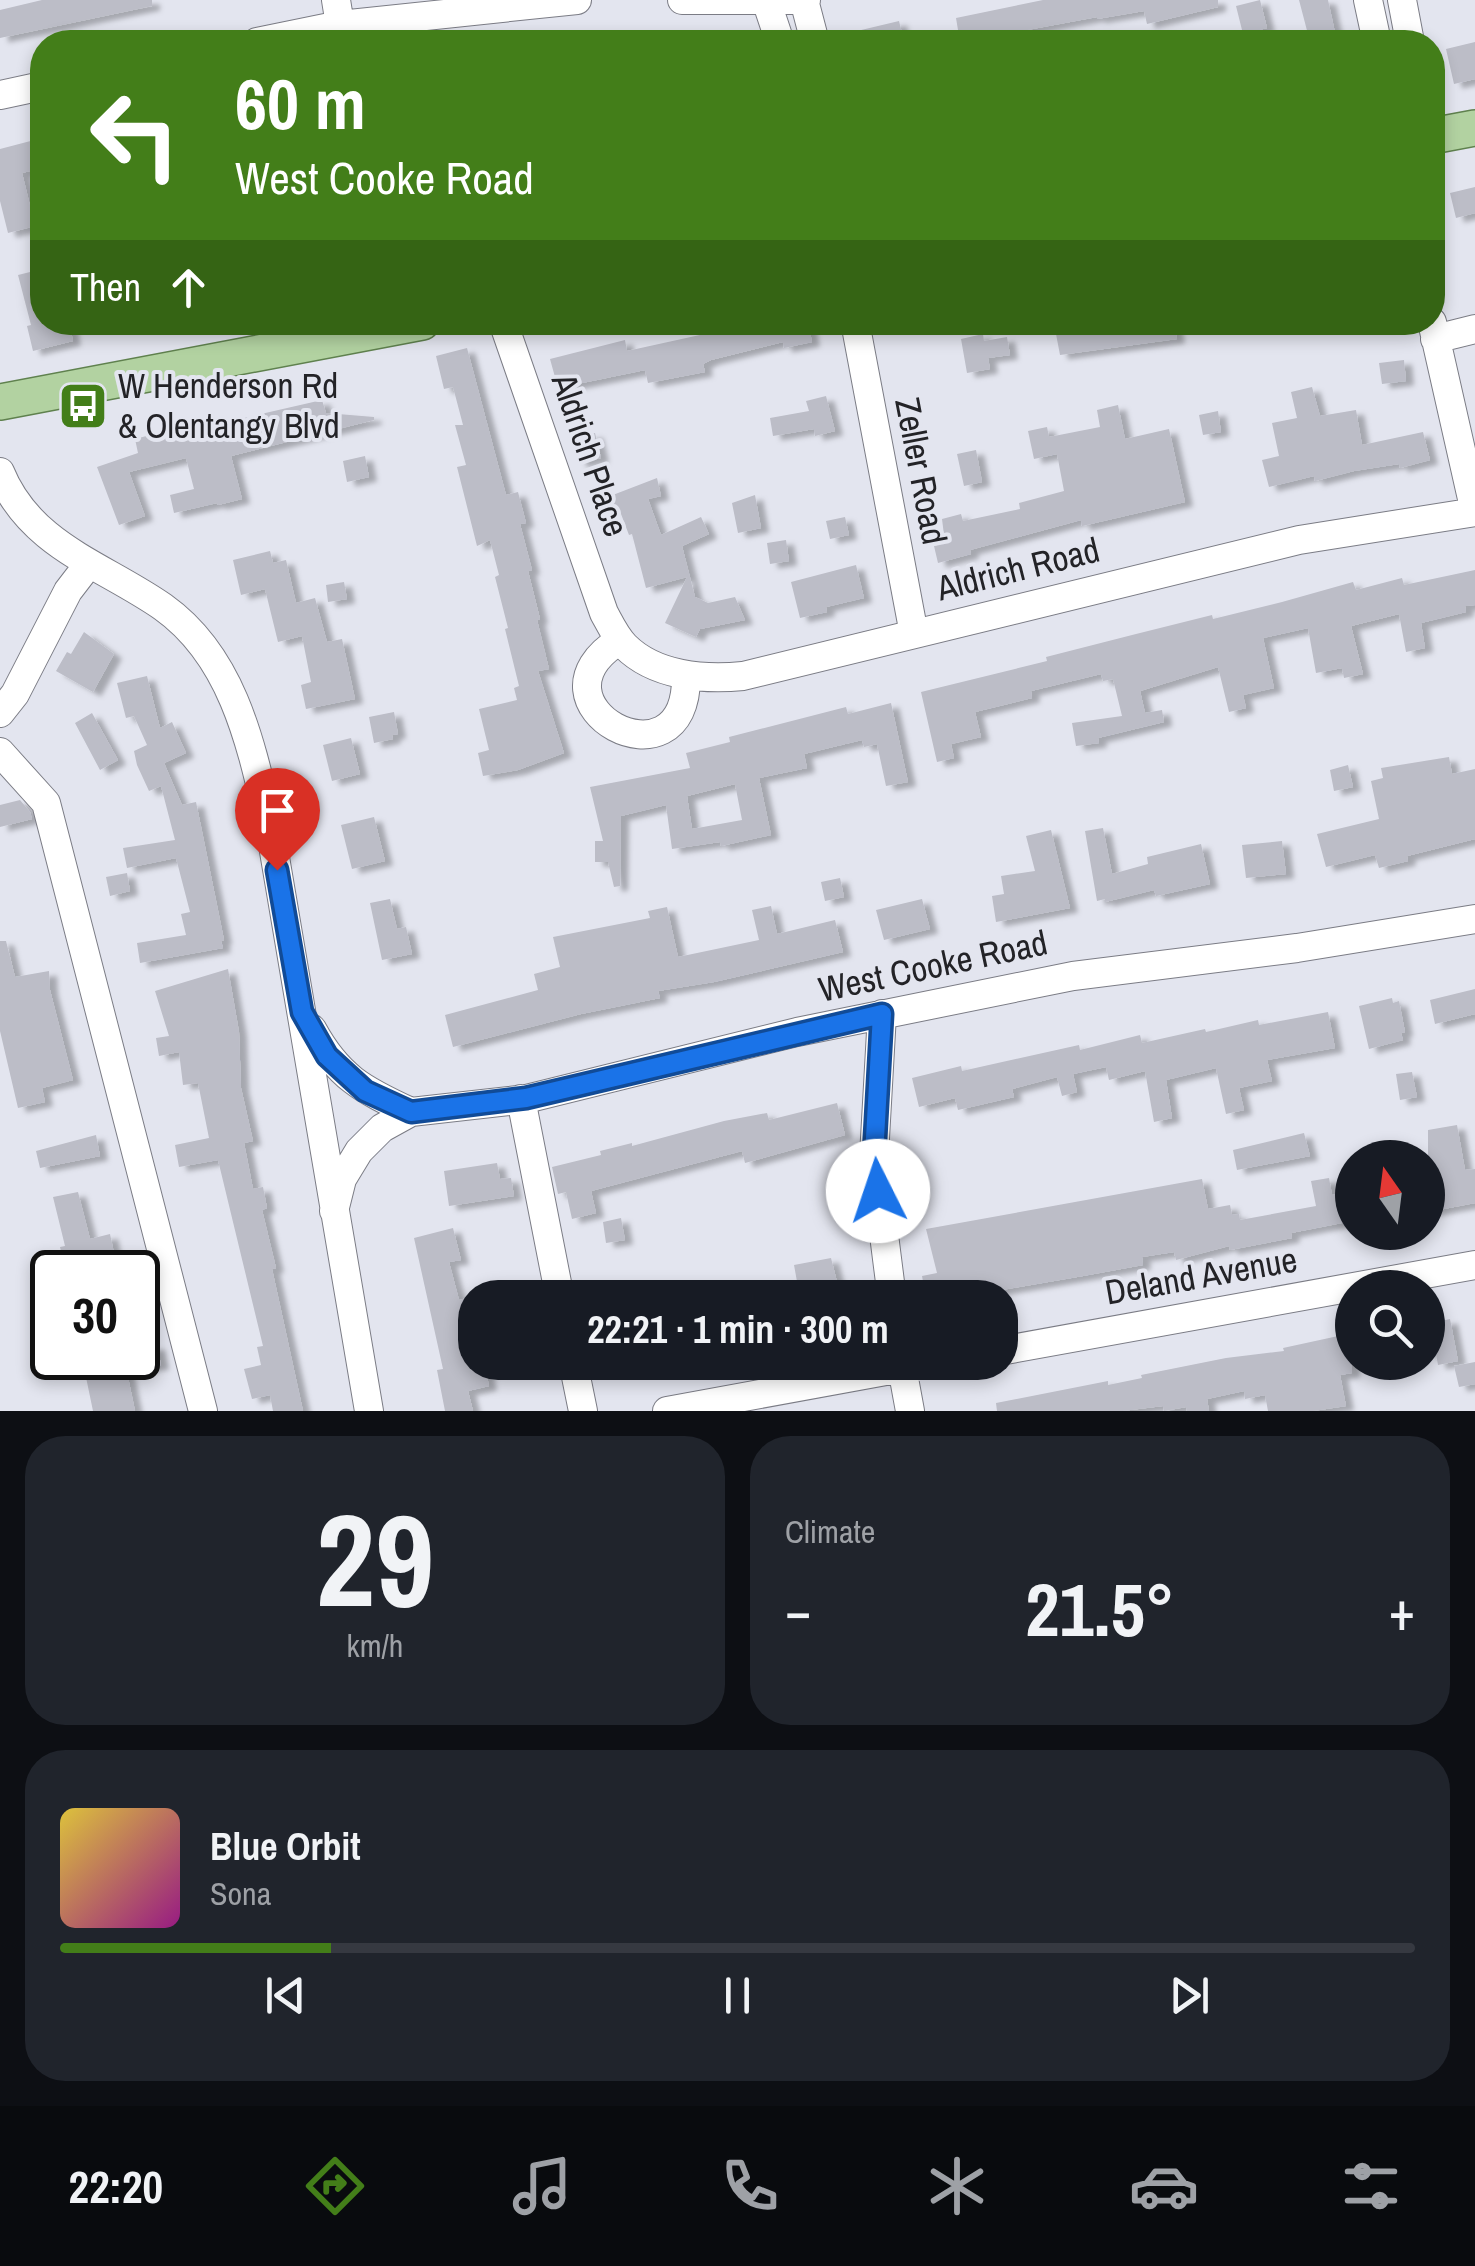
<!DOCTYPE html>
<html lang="en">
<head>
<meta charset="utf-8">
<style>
  body { margin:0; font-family:"Archivo Narrow",sans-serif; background:#20242c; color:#f1f3f6; height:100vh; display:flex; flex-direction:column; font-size:38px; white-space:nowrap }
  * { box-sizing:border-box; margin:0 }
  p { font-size:32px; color:#9ea1a6 }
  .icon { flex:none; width:55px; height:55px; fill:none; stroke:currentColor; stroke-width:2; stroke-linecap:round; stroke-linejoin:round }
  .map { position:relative; height:1411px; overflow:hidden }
  .side { display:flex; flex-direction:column; gap:25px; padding:25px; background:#0d0f14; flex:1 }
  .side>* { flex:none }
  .hud { position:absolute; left:30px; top:30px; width:1415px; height:305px; border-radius:40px; box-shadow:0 5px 15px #0003; background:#437e19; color:#fff; overflow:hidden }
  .needle { width:65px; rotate:346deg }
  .controls { position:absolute; left:1335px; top:1140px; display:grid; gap:20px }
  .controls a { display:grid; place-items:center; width:110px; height:110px; border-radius:50%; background:#171b24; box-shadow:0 5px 15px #0003; font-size:50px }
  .speed { position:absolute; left:30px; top:1250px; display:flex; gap:20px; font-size:50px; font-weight:700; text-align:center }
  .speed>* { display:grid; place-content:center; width:130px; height:130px; border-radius:50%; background:#171b24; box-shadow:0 5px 15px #0003; line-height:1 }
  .speed .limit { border:5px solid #111; border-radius:15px; background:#fff; color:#111 }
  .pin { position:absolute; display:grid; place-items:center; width:85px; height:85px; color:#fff; margin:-102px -42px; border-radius:50% 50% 50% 0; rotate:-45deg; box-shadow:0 0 10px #0007 }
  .pin .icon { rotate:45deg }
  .me { position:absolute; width:110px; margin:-55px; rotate:356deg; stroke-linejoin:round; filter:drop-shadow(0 0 8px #0008) }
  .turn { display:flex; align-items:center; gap:35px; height:210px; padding:0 40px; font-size:45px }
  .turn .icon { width:130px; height:130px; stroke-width:2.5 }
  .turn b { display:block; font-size:70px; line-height:85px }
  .then { display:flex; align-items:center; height:95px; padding:0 40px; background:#0003; gap:20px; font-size:38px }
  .big { font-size:75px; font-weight:800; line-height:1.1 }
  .side .tile { flex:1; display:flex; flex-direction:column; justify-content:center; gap:15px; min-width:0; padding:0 35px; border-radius:40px; background:#20242c }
  .side .dial { align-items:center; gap:0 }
  .dial b { font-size:130px; line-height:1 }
  .song { display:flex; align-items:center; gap:30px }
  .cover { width:120px; height:120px; border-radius:15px; background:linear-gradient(135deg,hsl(50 70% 55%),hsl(310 70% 35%)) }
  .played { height:10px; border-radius:5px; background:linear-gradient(90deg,#437e19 20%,#363941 20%) }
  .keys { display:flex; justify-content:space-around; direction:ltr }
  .heat { display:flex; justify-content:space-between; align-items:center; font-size:55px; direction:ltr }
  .side .tiles { flex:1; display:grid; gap:25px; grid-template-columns:1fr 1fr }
  .tile:last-child { grid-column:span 2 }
  .trip { position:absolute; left:458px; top:1280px; width:560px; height:100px; border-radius:40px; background:#171b24; box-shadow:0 5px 15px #0003; font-weight:800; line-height:100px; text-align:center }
  .tab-bar { display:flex; height:160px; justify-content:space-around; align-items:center; background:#090b0e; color:#9ea1a6 }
  .tab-bar .icon { width:70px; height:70px }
  .tab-bar .selected { color:#437e19 }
  .tab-bar b { font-size:45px; color:#f1f3f6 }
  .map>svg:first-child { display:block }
  .building { fill:#bcbdc7; fill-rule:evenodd; filter:url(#shadow) }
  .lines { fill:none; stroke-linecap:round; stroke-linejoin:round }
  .minor-casing { stroke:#7b7c85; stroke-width:30 }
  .major-casing { stroke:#5f814e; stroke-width:38 }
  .minor { stroke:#fff; stroke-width:28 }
  .major { stroke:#b2d2a1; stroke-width:35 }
  .route-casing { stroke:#114b97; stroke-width:25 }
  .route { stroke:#1a73e8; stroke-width:18 }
  .labels { text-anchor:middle; stroke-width:8; stroke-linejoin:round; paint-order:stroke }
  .poi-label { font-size:35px; fill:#232327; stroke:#e3e5ef; text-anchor:start }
  .street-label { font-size:35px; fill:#232327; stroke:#e3e5ef }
</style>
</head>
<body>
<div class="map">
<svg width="1475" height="1411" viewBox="0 0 1475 1411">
  <defs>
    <filter id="shadow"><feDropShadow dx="8" dy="4.5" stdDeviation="2.5" flood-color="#0004"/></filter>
  </defs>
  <rect width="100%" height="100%" fill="#e3e5ef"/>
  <!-- building -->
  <path class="building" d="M42,0H152V6L0,38V10Z
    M1043,0H1218V7L1147,24L1144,11L1097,19V17L1011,33L1013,42H960L956,18Z
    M1260,0L1267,28L1243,34L1236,6Z
    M1299,0H1328L1337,42H1310Z
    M899,21L904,42H837L836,36Z
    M1475,42V79L1454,84L1446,49Z
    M42,138V168L22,173L35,226L8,233L0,201V149Z
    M1475,187V213L1456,218L1450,193Z
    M42,269V322H69L73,341L33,351L27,326L31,325L18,275Z
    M759,322H808L812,342L784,348L783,342L711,360L703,364L705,372L648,383L645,370L558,388L550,359L625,340L627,351Z
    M1123,322H1128L1129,328L1174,322L1177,339L1060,355L1056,334Z
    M983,334L984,341L1007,337L1010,355L988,358L990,369L967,373L961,339Z
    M467,348L506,495L518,492L526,523L520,524L532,570L528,571L540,619L537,620L549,669L538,671L564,753L518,770L483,776L478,753L489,750L479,709L517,700L514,688L519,686L505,629L508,628L495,577L499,575L490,540L477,546L457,467L466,465L455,425H463L453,387L444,389L436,356Z
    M1404,360L1406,381L1382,384L1379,363Z
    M1312,387L1320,416L1356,410L1362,445L1423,432L1430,460L1400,468L1399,464L1354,471L1315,481L1314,476L1269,487L1262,460L1279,456L1272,423L1297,418L1291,392Z
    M826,396L835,431L815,436L814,429L773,436L770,418L809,411L806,401Z
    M322,400L326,413L374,417V420L231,456L242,499L218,505L217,503L174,513L170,495L194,489L186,458L129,472L145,516L119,525L97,467L138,453L135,439L169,430L170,435Z
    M1118,405L1125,439L1169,429L1185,502L1082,526L1081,520L970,550L971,554L938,563L934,546L945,543L942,519L961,514L963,521L1020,509L1019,503L1064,491L1057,454L1034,459L1028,431L1047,427L1049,437L1100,427L1097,410Z
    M1218,411L1221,432L1203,435L1199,415Z
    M595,433L601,458L579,463L573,439Z
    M976,450L982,482L964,486L957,454Z
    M365,456L369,477L347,482L343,461Z
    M657,478L661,496L648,499L661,535L701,517L709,534L682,546L695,597L708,603L735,597L745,620L700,629L696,637L665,623L687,577L646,588L632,534L629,535L618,506L608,508L605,498Z
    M755,495L761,528L738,533L732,503Z
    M845,517L849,535L830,539L826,521Z
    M786,540L789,561L770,564L767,543Z
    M270,551L273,563L286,560L296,603L315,598L327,642L342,639L355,699L306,709L301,685L311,682L302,636L278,642L265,589L241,595L233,560Z
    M856,565L864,598L826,607L827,612L800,618L791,582Z
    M1475,570V605L1465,606L1466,612L1421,623L1425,648L1406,652L1399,614L1351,626L1363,674L1344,678L1342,668L1316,673L1308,628L1263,638L1274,688L1243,695L1246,708L1229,712L1218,667L1140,691L1145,713L1162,710L1164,722L1098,738L1099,743L1076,746L1072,723L1122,716L1113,679L1103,681L1101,674L1031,691L1032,698L975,712L981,737L951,744L954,758L937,762L921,692L1047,661L1046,657L1136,634L1212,615L1213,619L1282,602L1353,582L1356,590L1402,578L1404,585Z
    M344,582L347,599L328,602L326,585Z
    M84,632L114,654L93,692L56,671L67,652L71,654Z
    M147,676L160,728L172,722L186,753L164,763L182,805L196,802L224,940L221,941L223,948L140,963L137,943L186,935L181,914L190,912L176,858L127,868L123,848L175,840L161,786L149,791L137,765L134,751L147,745L134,716L126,718L117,683Z
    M891,703L908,782L886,786L877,744L864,747L862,740L804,754L807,768L759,778L771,835L721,846L720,842L672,849L666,805L621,816L620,886L614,887L608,862H595V841H603L590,787L690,768L686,753L730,742L729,737L846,707L848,714ZM735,784L742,820L692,829L687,796Z
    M394,712L398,734L392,735L393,739L374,743L369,717Z
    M92,713L118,760L100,770L75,723Z
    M351,738L360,774L332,781L323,745Z
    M1449,757L1452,774L1475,769V839L1407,856L1408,861L1379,868L1375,855L1326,867L1317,834L1379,819L1371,781L1383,778L1381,768Z
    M1348,765L1353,787L1334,791L1330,770Z
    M20,800L30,812L32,819L0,827V805Z
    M374,817L385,861L352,869L341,825Z
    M1103,828L1112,874L1148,864L1147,857L1201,844L1210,884L1156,896L1154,890L1105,902V899L1097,901L1085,831Z
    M1051,830L1070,908L996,922L992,896L1004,894L1001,876L1035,871L1026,836Z
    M1282,841L1286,874L1246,878L1242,845Z
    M127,873L130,891L110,896L106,877Z
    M840,878L844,897L825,901L821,882Z
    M390,899L397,929L406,927L412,954L382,960L370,903Z
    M922,899L930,929L884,940L876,910Z
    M771,906L777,934L835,920L843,952L714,982L658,991L660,998L581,1014L453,1047L445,1015L538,990L534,974L560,967L553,937L650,918L648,911L667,907L678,957L759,940L752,910Z
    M0,941H6L15,977L49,971L50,990L73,1080L42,1088L45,1102L18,1108L0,1031Z
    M228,969L239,1032L241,1088L253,1141L244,1143L253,1189L263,1187L267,1208L262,1210L276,1268L272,1269L303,1411H273L270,1395L252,1399L244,1369L261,1365L257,1347L263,1346L218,1160L179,1167L175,1145L209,1138L198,1083L183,1085L179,1052L159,1056L156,1038L169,1036L155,991Z
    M1475,989V1014L1435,1024L1430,1000Z
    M1392,998L1393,1003L1399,1001L1405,1032L1401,1033L1403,1040L1369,1049L1359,1006Z
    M1328,1012L1335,1048L1267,1060L1272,1081L1239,1088L1244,1110L1226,1114L1216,1068L1166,1080L1172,1118L1154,1122L1145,1071L1109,1080L1106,1067L1073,1074L1077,1092L1062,1096L1057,1077L1012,1089L1014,1097L958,1110L955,1098L919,1107L912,1078L961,1066L962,1071L1079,1045L1080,1050L1140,1035L1142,1043L1205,1029L1206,1032L1258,1020L1259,1025Z
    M1412,1072L1417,1097L1400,1100L1396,1074Z
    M837,1103L845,1135L745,1163L742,1151L591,1191L596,1213L572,1219L566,1192L558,1194L552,1167L601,1155L600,1151L632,1143V1146L724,1121L767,1113L769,1120Z
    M1457,1125L1465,1170L1475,1169V1203L1428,1212V1130Z
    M1304,1133L1310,1156L1237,1170L1233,1150Z
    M96,1135L100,1156L40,1168L36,1151Z
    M497,1163L500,1179L511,1178L514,1196L449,1206L444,1171Z
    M1329,1178L1332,1195L1352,1191V1221L1291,1233L1292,1238L1230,1250L1229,1246L1176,1260L1174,1252L1142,1257L1143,1265L1083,1276L956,1298H926L922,1276L937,1273L926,1229L1202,1179L1208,1209L1230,1205L1232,1215L1239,1214L1240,1220L1316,1206L1311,1181Z
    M78,1192L90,1239L110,1234L115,1258L105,1260L108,1272H66L60,1247L65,1246L53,1197Z
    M621,1218L625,1240L606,1243L603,1222Z
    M453,1228L461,1260L449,1262L459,1300L472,1297L475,1311V1362H484L489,1386L468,1391L473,1411H445L437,1370L443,1369L414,1238Z
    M831,1258L841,1298H800L794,1265Z
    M1450,1319L1458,1361L1438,1365L1436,1354L1428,1355V1324Z
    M1352,1333V1373L1340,1375L1346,1406L1313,1411H1268L1265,1395L1245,1399L1244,1391L1207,1399L1209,1411H1187L1186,1407L1164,1411L1163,1406L1122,1411H997L996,1403L1108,1381V1385L1142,1378L1141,1375L1226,1358L1284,1351L1283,1348Z
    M157,1345L161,1365L138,1369V1348Z
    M82,1358H124L135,1411H93Z
    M1475,1362V1384L1459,1387L1454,1366Z"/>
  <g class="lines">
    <!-- minor casing -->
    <g class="minor-casing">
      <path id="minor" d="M336,0L340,25
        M682,0H806
        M766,0L780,42
        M804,0L815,42
        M1368,0L1377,42
        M1402,0L1410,42
        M257,42L340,25L577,0
        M0,95L42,86
        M503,322L604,613C610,624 616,637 625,646C655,676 704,680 743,676L1299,540L1475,512L1432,322
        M855,322L914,634
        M1435,339L1475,329
        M0,472C30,546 103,565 163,607C233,657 251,744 269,822L369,1411
        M620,640C517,704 688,796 686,676
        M0,713L15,694L68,591L88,565
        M0,752L46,803L203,1411
        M882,1014L874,1156L892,1298
        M312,1029C338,1077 363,1090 411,1112
        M521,1099L560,1298
        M334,1211L342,1179L359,1151L382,1128L411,1112L526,1099L797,1032L1073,976L1297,948L1475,919
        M1000,1351L1475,1265
        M573,1362L583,1411
        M901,1362L910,1411
        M667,1411L935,1362"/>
    </g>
    <!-- major casing -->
    <g class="major-casing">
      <path id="major" d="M1432,136L1475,128
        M0,402L422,322"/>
    </g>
    <!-- minor -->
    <use href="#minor" class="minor"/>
    <!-- major -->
    <use href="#major" class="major"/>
  </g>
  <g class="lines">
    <!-- route casing -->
    <g class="route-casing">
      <path id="route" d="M277,870L302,1012L327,1056L365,1091L411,1112L526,1098L882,1014L874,1156L878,1191"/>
    </g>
    <!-- route -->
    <use href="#route" class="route"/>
  </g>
  <!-- icons -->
  <defs>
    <g id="bus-square" transform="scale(2.5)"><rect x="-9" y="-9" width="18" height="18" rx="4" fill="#437e19" stroke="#e3e5ef"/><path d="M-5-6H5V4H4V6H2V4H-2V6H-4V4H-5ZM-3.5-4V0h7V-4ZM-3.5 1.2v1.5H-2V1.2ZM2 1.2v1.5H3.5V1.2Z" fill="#fff"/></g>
  </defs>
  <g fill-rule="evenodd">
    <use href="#bus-square" x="83" y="406"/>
  </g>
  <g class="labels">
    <!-- poi labels -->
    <g class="poi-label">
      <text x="118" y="398">W Henderson Rd<tspan x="118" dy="40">&amp; Olentangy Blvd</tspan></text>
    </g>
    <!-- street labels -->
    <g class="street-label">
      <text transform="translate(590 455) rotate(71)" y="12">Aldrich Place</text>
      <text transform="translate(921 471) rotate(79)" y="12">Zeller Road</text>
      <text transform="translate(1018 569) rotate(-14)" y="12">Aldrich Road</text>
      <text transform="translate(933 966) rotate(-12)" y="12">West Cooke Road</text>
      <text transform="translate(1201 1276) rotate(-10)" y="12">Deland Avenue</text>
    </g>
  </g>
</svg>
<div class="controls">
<a><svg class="needle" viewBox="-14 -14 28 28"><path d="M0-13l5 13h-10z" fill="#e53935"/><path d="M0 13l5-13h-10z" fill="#9ea1a6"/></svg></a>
<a><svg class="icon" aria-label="search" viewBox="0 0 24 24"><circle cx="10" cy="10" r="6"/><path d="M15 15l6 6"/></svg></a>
</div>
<div class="speed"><div class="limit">30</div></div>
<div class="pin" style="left:277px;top:870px;background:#d93025"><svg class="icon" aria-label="arrive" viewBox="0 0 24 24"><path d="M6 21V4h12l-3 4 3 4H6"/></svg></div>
<svg class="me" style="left:878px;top:1191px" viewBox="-20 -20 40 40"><circle r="19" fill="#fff"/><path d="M0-13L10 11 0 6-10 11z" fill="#1a73e8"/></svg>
<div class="trip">22:21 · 1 min · 300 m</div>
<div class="hud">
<div class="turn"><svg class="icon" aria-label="left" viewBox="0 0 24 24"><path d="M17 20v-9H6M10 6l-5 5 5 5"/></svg><div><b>60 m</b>West Cooke Road</div></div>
<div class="then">Then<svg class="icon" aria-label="ahead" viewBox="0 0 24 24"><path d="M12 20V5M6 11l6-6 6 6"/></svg></div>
</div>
</div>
<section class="side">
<div class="tiles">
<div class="tile dial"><b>29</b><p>km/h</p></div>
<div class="tile"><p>Climate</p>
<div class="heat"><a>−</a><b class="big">21.5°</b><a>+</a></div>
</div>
<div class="tile">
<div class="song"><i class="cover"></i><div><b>Blue Orbit</b><p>Sona</p></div></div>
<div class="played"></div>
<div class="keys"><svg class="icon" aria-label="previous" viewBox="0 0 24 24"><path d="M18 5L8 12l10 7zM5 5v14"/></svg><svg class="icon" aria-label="pause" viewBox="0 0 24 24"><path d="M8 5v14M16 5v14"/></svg><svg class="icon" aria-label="next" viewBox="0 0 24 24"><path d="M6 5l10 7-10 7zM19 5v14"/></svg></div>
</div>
</div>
</section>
<nav class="tab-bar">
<b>22:20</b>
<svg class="icon selected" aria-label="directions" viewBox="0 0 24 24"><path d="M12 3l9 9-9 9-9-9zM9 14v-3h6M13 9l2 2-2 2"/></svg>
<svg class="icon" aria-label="music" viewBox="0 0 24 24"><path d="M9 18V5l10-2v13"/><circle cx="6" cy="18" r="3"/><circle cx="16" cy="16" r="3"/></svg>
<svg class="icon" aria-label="phone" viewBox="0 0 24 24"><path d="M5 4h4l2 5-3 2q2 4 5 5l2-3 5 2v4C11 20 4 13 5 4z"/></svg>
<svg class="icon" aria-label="climate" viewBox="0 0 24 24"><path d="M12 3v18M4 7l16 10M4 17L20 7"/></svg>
<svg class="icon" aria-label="car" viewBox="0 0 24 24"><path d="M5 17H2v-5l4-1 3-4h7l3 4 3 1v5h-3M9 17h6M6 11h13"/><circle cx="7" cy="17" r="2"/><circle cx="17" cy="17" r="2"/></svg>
<svg class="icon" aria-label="filters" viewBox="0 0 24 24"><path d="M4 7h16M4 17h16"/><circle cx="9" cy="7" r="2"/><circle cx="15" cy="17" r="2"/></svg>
</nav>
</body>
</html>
